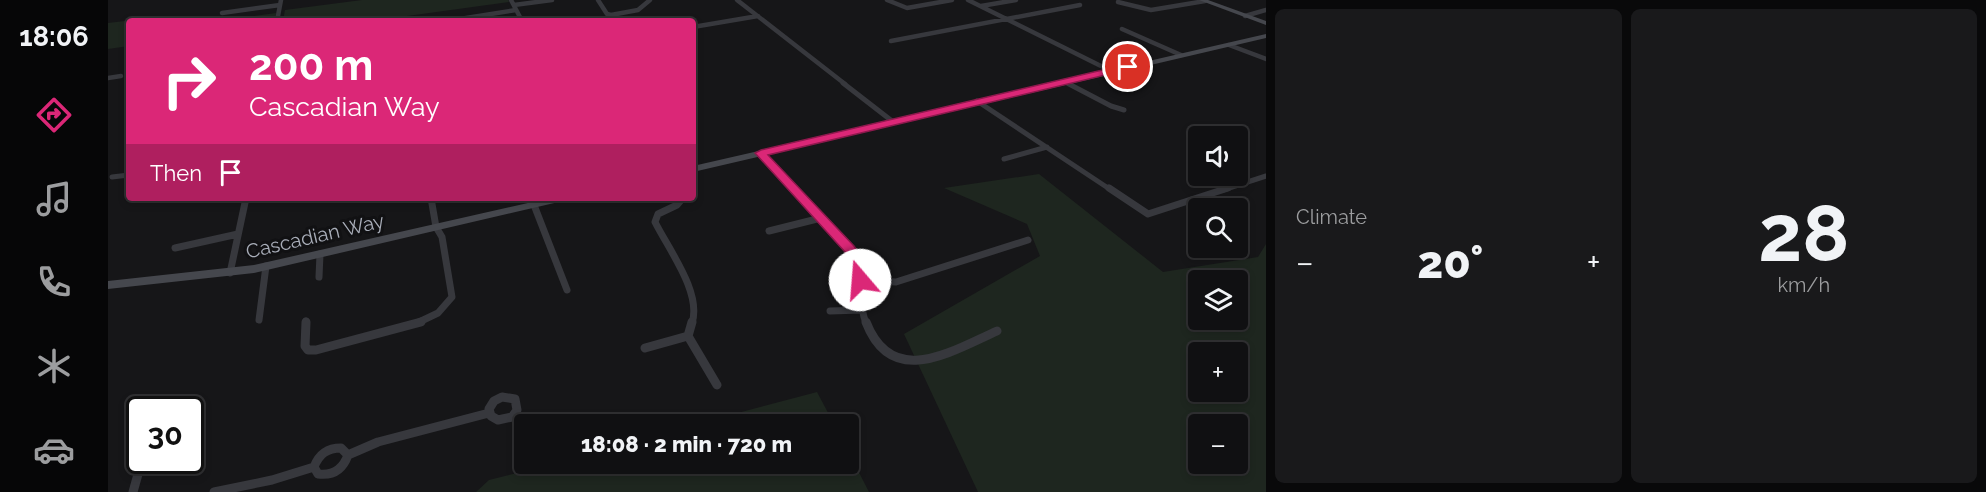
<!DOCTYPE html>
<html lang="en">
<head>
<meta charset="utf-8">
<style>
  body { margin:0; font-family:Raleway,sans-serif; background:#19191b; color:#f1f3f6; height:100vh; display:flex; flex-direction:column; font-size:22px; white-space:nowrap }
  * { box-sizing:border-box; margin:0 }
  p { font-size:20px; color:#9c9d9f }
  .icon { flex:none; width:33px; height:33px; fill:none; stroke:currentColor; stroke-width:2; stroke-linecap:round; stroke-linejoin:round }
  .map { position:relative; flex:1; overflow:hidden }
  .side { display:flex; flex-direction:column; gap:9px; padding:9px; background:#09090a; width:720px }
  .side>* { flex:none }
  .hud { position:absolute; left:18px; top:18px; width:570px; height:183px; border-radius:6px; box-shadow:0 3px 9px #0003,0 0 0 2px #303032; background:#db2777; color:#fff; overflow:hidden }
  .tools { position:absolute; left:1080px; top:126px; display:grid; gap:12px }
  .tools a { display:grid; place-items:center; width:60px; height:60px; border-radius:6px; background:#101012; box-shadow:0 3px 9px #0003,0 0 0 2px #303032; font-size:30px }
  .speed { position:absolute; left:18px; top:396px; display:flex; gap:12px; font-size:30px; font-weight:700; text-align:center }
  .speed>* { display:grid; place-content:center; width:78px; height:78px; border-radius:50%; background:#101012; box-shadow:0 3px 9px #0003,0 0 0 2px #303032; line-height:1 }
  .speed .limit { border:3px solid #111; border-radius:9px; background:#fff; color:#111 }
  .pin { position:absolute; display:grid; place-items:center; width:51px; height:51px; color:#fff; margin:-26px; border:3px solid #fff; border-radius:50%; box-shadow:0 2px 6px #0007 }
  .me { position:absolute; width:66px; margin:-33px; rotate:342deg; stroke-linejoin:round; filter:drop-shadow(0 0 4px #0008) }
  .turn { display:flex; align-items:center; gap:21px; height:126px; padding:0 24px; font-size:27px }
  .turn .icon { width:78px; height:78px; stroke-width:2.5 }
  .turn b { display:block; font-size:42px; line-height:51px }
  .then { display:flex; align-items:center; height:57px; padding:0 24px; background:#0003; gap:12px; font-size:22px }
  .big { font-size:45px; font-weight:800; line-height:1.1 }
  .side .widget { flex:1; display:flex; flex-direction:column; justify-content:center; gap:9px; min-width:0; padding:0 21px; border-radius:9px; background:#19191b }
  .side .dial { align-items:center; gap:0 }
  .dial b { font-size:78px; line-height:1 }
  .heat { display:flex; justify-content:space-between; align-items:center; font-size:33px; direction:ltr }
  .side .tiles { flex:1; display:grid; gap:9px; grid-template-columns:repeat(2,1fr) }
  .trip { position:absolute; left:406px; top:414px; width:345px; height:60px; border-radius:6px; background:#101012; box-shadow:0 3px 9px #0003,0 0 0 2px #303032; font-weight:800; line-height:60px; text-align:center }
  main { display:flex; flex:1; min-height:0 }
  .tabs { display:flex; flex-direction:column; width:108px; justify-content:space-around; align-items:center; background:#060607; color:#9c9d9f }
  .tabs .icon { width:42px; height:42px }
  .tabs .current { color:#db2777 }
  .tabs b { font-size:27px; color:#f1f3f6 }
  .map>svg:first-child { display:block }
  .green { fill:#1e261f; fill-rule:evenodd }
  .lines { fill:none; stroke-linecap:round; stroke-linejoin:round }
  .street-far3 { stroke:#37383d; stroke-width:4.5 }
  .street-far2 { stroke:#37383d; stroke-width:5 }
  .street-far1 { stroke:#37383d; stroke-width:7 }
  .street { stroke:#37383d; stroke-width:9 }
  .secondary { fill:#45474d; fill-rule:evenodd }
  .route { fill:#db2777; stroke:#8e194d; stroke-width:1.5 }
  .labels { text-anchor:middle; stroke-width:6; stroke-linejoin:round; paint-order:stroke }
  .street-label { font-size:20px; fill:#a8adb8; stroke:#111113 }
</style>
</head>
<body>
<main>
<nav class="tabs">
<b>18:06</b>
<svg class="icon current" aria-label="directions" viewBox="0 0 24 24"><path d="M12 3l9 9-9 9-9-9zM9 14v-3h6M13 9l2 2-2 2"/></svg>
<svg class="icon" aria-label="music" viewBox="0 0 24 24"><path d="M9 18V5l10-2v13"/><circle cx="6" cy="18" r="3"/><circle cx="16" cy="16" r="3"/></svg>
<svg class="icon" aria-label="phone" viewBox="0 0 24 24"><path d="M5 4h4l2 5-3 2q2 4 5 5l2-3 5 2v4C11 20 4 13 5 4z"/></svg>
<svg class="icon" aria-label="climate" viewBox="0 0 24 24"><path d="M12 3v18M4 7l16 10M4 17L20 7"/></svg>
<svg class="icon" aria-label="car" viewBox="0 0 24 24"><path d="M5 17H2v-5l4-1 3-4h7l3 4 3 1v5h-3M9 17h6M6 11h13"/><circle cx="7" cy="17" r="2"/><circle cx="17" cy="17" r="2"/></svg>
</nav>
<div class="map">
<svg width="1158" height="492" viewBox="0 0 1158 492">
  <rect width="100%" height="100%" fill="#161618"/>
  <!-- green -->
  <path class="green" d="M254,0H400L401,2L292,17V21H175L177,10Z
    M168,13L167,21H67L123,16V19Z
    M50,17L47,21H21V46L0,49V23Z
    M931,174L1055,272L1150,257L1158,244V492H870L796,334L932,256L919,224L836,188ZM1090,280H1130V320H1090ZM1090,352H1130V392H1090ZM1090,424H1130V464H1090Z
    M709,392L726,424H588Z
    M741,453L761,492H368L381,480L444,464H741Z"/>
  <g class="lines">
    <!-- street-far3 -->
    <path class="street-far3" d="M403,0L414,21
      M490,0L499,14L503,15L530,10L542,0
      M629,0L737,84
      M779,0L799,8L844,0
      M860,0L1003,71
      M1010,2L1043,10L1097,1
      M406,5L444,0
      M873,6L908,0
      M114,13L172,5
      M1137,16L1158,10
      M169,21L173,0
      M339,21L408,10
      M585,27L650,16
      M1014,29L1073,55
      M783,41L972,5
      M1121,45L1158,59
      M0,78L13,76
      M956,81L962,84"/>
    <!-- street-far2 -->
    <path class="street-far2" d="M735,83L784,121
      M959,83L1003,106L1016,110
      M869,101L1003,190
      M653,154L686,190
      M896,159L939,147
      M4,177L21,175
      M1115,190L1158,176"/>
    <!-- street-far1 -->
    <path class="street-far1" d="M685,188C702,206 742,241 748,263C754,283 750,304 758,323
      M1001,188L1040,214L1120,188
      M575,198L569,205L550,214L547,222C561,250 594,293 584,323
      M426,205L459,290
      M661,231L713,218
      M67,248L130,234
      M122,273L138,198
      M211,277L212,254
      M752,280L788,282L920,240
      M722,311L753,310
      M151,320L158,266
      M198,323V321
      M309,323L330,313L344,297L334,237L328,227L323,198"/>
    <!-- street -->
    <path class="street" d="M198,322L197,346L200,350H208L313,322
      M584,322L580,336L609,385
      M758,322C784,389 842,352 889,331
      M537,348L580,336
      M394,397L407,399L409,410L404,417L390,420L383,416L381,409L386,401Z
      M233,448L240,455C235,469 225,476 210,474L206,467C211,454 219,448 233,448Z
      M240,455L270,442L381,413
      M25,492L34,460
      M106,492L164,480L206,467"/>
    <!-- secondary -->
    <path class="secondary" d="M1091,0H1100L1158,21V25Z
      M1158,34V38L585,172V166Z
      M442,198H460L455,201L146,273L0,289V281L146,265Z"/>
  </g>
  <!-- route -->
  <path class="route" d="M1020,64L1023,65V69L660,155L746,246L756,260L760,280L752,285L745,280L742,260L737,252L647,153L653,150Z"/>
  <g class="labels">
    <!-- street labels -->
    <g class="street-label">
      <text transform="translate(207 236) rotate(-13)" y="7">Cascadian Way</text>
    </g>
  </g>
</svg>
<div class="tools">
<a><svg class="icon" aria-label="sound" viewBox="0 0 24 24"><path d="M4 9h4l5-4v14l-5-4H4zM17 9q2 3 0 6"/></svg></a>
<a><svg class="icon" aria-label="search" viewBox="0 0 24 24"><circle cx="10" cy="10" r="6"/><path d="M15 15l6 6"/></svg></a>
<a><svg class="icon" aria-label="layers" viewBox="0 0 24 24"><path d="M12 4l9 5-9 5-9-5zM3 14l9 5 9-5"/></svg></a>
<a>+</a>
<a>−</a>
</div>
<div class="speed"><div class="limit">30</div></div>
<div class="pin" style="left:1020px;top:67px;background:#d93025"><svg class="icon" aria-label="arrive" viewBox="0 0 24 24"><path d="M6 21V4h12l-3 4 3 4H6"/></svg></div>
<svg class="me" style="left:752px;top:280px" viewBox="-20 -20 40 40"><circle r="19" fill="#fff"/><path d="M0-13L10 11 0 6-10 11z" fill="#db2777"/></svg>
<div class="trip">18:08 · 2 min · 720 m</div>
<div class="hud">
<div class="turn"><svg class="icon" aria-label="right" viewBox="0 0 24 24"><path d="M7 20v-9h11M14 6l5 5-5 5"/></svg><div><b>200 m</b>Cascadian Way</div></div>
<div class="then">Then<svg class="icon" aria-label="arrive" viewBox="0 0 24 24"><path d="M6 21V4h12l-3 4 3 4H6"/></svg></div>
</div>
</div>
<section class="side">
<div class="tiles">
<div class="widget"><p>Climate</p>
<div class="heat"><a>−</a><b class="big">20°</b><a>+</a></div>
</div>
<div class="widget dial"><b>28</b><p>km/h</p></div>
</div>
</section>
</main>
</body>
</html>
